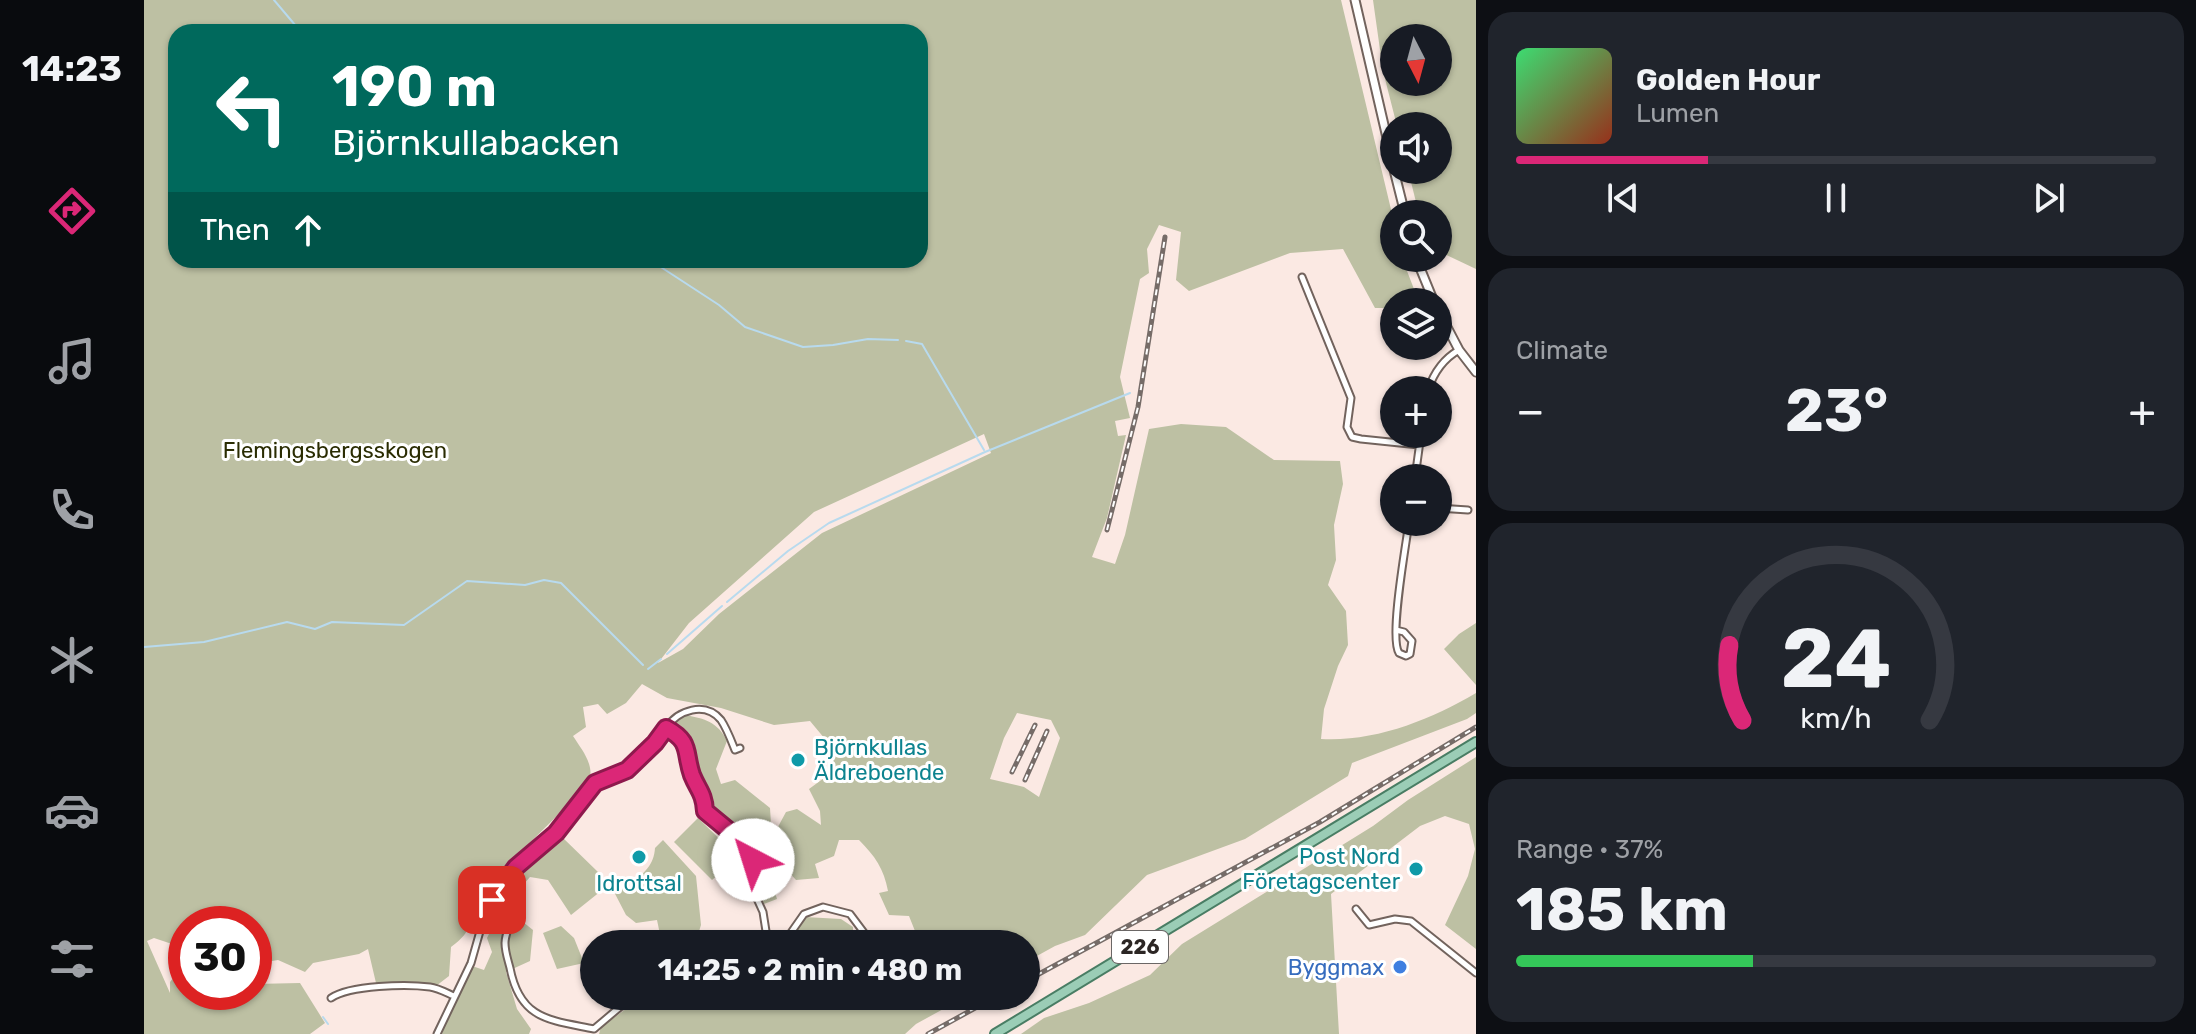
<!DOCTYPE html>
<html lang="en">
<head>
<meta charset="utf-8">
<style>
  body { margin:0; font-family:Rubik,sans-serif; background:#20242c; color:#f1f3f6; height:100vh; display:flex; flex-direction:column; font-size:30px; white-space:nowrap }
  * { box-sizing:border-box; margin:0 }
  p { font-size:26px; color:#9ea1a6 }
  .icon { flex:none; width:44px; height:44px; fill:none; stroke:currentColor; stroke-width:2; stroke-linecap:round; stroke-linejoin:round }
  .map { position:relative; flex:1; overflow:hidden }
  .drawer { display:flex; flex-direction:column; gap:12px; padding:12px; background:#0d0f14; width:720px }
  .drawer>* { flex:none }
  .banner { position:absolute; left:24px; top:24px; width:760px; height:244px; border-radius:24px; box-shadow:0 2px 6px #0004; background:#00695c; color:#fff; overflow:hidden }
  .needle { width:52px; rotate:174deg }
  .fabs { position:absolute; left:1236px; top:24px; display:grid; gap:16px }
  .fabs a { display:grid; place-items:center; width:72px; height:72px; border-radius:50%; background:#171b24; box-shadow:0 2px 6px #0004; font-size:40px }
  .speed { position:absolute; left:24px; top:906px; display:flex; gap:16px; font-size:40px; font-weight:700; text-align:center }
  .speed>* { display:grid; place-content:center; width:104px; height:104px; border-radius:50%; background:#171b24; box-shadow:0 2px 6px #0004; line-height:1 }
  .speed .limit { border:12px solid #d22; background:#fff; color:#111 }
  .pin { position:absolute; display:grid; place-items:center; width:68px; height:68px; color:#fff; margin:-34px; border-radius:16px; box-shadow:0 4px 12px #0006 }
  .me { position:absolute; width:88px; margin:-44px; rotate:320deg; stroke-linejoin:round; filter:drop-shadow(0 0 6px #0008) }
  .turn { display:flex; align-items:center; gap:28px; height:168px; padding:0 32px; font-size:36px }
  .turn .icon { width:104px; height:104px; stroke-width:2.5 }
  .turn b { display:block; font-size:56px; line-height:68px }
  .then { display:flex; align-items:center; height:76px; padding:0 32px; background:#0003; gap:16px; font-size:30px }
  .big { font-size:60px; font-weight:700; line-height:1.1 }
  .drawer .card { flex:1; display:flex; flex-direction:column; justify-content:center; gap:12px; min-width:0; padding:0 28px; border-radius:24px; background:#20242c }
  .drawer .dial { align-items:center; gap:0 }
  .dial svg { height:208px; overflow:visible; fill:none; stroke:#363941; stroke-width:7; stroke-linecap:round; text-anchor:middle }
  .dial text { fill:#f1f3f6; stroke:none }
  .song { display:flex; align-items:center; gap:24px }
  .cover { width:96px; height:96px; border-radius:12px; background:linear-gradient(135deg,hsl(140 70% 55%),hsl(10 70% 35%)) }
  .played { height:8px; border-radius:4px; background:linear-gradient(90deg,#db2777 30%,#363941 30%) }
  .keys { display:flex; justify-content:space-around; direction:ltr }
  .heat { display:flex; justify-content:space-between; align-items:center; font-size:44px; direction:ltr }
  .charge { height:12px; border-radius:6px; background:linear-gradient(90deg,#34c759 37%,#363941 0) }
  .trip { position:absolute; left:436px; top:930px; width:460px; height:80px; border-radius:40px; background:#171b24; box-shadow:0 2px 6px #0004; font-weight:700; line-height:80px; text-align:center }
  main { display:flex; flex:1; min-height:0 }
  .dock { display:flex; flex-direction:column; width:144px; justify-content:space-around; align-items:center; background:#090b0e; color:#9ea1a6 }
  .dock .icon { width:56px; height:56px }
  .dock .active { color:#db2777 }
  .dock b { font-size:36px; color:#f1f3f6 }
  .map>svg:first-child { display:block }
  .green { fill:#bdc0a3; fill-rule:evenodd }
  .lines { fill:none; stroke-linecap:round; stroke-linejoin:round }
  .stream { stroke:#b8daee; stroke-width:2 }
  .street-casing { stroke:#72635d; stroke-width:9 }
  .secondary-casing { stroke:#72635d; stroke-width:11 }
  .primary-casing { stroke:#497d64; stroke-width:12 }
  .street { stroke:#fff; stroke-width:5 }
  .secondary { stroke:#fff; stroke-width:7 }
  .primary { stroke:#9bcdb6; stroke-width:8 }
  .rail-casing { stroke:#766c68; stroke-width:5 }
  .rail { stroke:#fff; stroke-width:2; stroke-dasharray:6; stroke-linecap:butt }
  .route-casing { stroke:#8e194d; stroke-width:20 }
  .route { stroke:#db2777; stroke-width:14 }
  .culture-dot { fill:#0f9aa8; stroke:#fff; stroke-width:3 }
  .shop-dot { fill:#3f7fe0; stroke:#fff; stroke-width:3 }
  .labels { text-anchor:middle; stroke-width:6; stroke-linejoin:round; paint-order:stroke }
  .shield { fill:#fff; stroke:#6b6766; stroke-width:2 }
  .shield-label { font-size:20px; font-weight:bold; fill:#2c2624 }
  .park-label { font-size:22px; fill:#2a2c02; stroke:#fff }
  .culture-label { font-size:22px; fill:#0d838f; stroke:#fff; text-anchor:start }
  .shop-label { font-size:22px; fill:#366cbe; stroke:#fff; text-anchor:end }
</style>
</head>
<body>
<main>
<nav class="dock">
<b>14:23</b>
<svg class="icon active" aria-label="directions" viewBox="0 0 24 24"><path d="M12 3l9 9-9 9-9-9zM9 14v-3h6M13 9l2 2-2 2"/></svg>
<svg class="icon" aria-label="music" viewBox="0 0 24 24"><path d="M9 18V5l10-2v13"/><circle cx="6" cy="18" r="3"/><circle cx="16" cy="16" r="3"/></svg>
<svg class="icon" aria-label="phone" viewBox="0 0 24 24"><path d="M5 4h4l2 5-3 2q2 4 5 5l2-3 5 2v4C11 20 4 13 5 4z"/></svg>
<svg class="icon" aria-label="climate" viewBox="0 0 24 24"><path d="M12 3v18M4 7l16 10M4 17L20 7"/></svg>
<svg class="icon" aria-label="car" viewBox="0 0 24 24"><path d="M5 17H2v-5l4-1 3-4h7l3 4 3 1v5h-3M9 17h6M6 11h13"/><circle cx="7" cy="17" r="2"/><circle cx="17" cy="17" r="2"/></svg>
<svg class="icon" aria-label="filters" viewBox="0 0 24 24"><path d="M4 7h16M4 17h16"/><circle cx="9" cy="7" r="2"/><circle cx="15" cy="17" r="2"/></svg>
</nav>
<div class="map">
<svg width="1332" height="1034" viewBox="0 0 1332 1034">
  <rect width="100%" height="100%" fill="#fbe9e3"/>
  <!-- green -->
  <path class="green" d="M0,0H1197L1250,222V258H1258L1275,302H1250V308H1231L1199,249L1146,253L1045,291L1032,280L1037,232L1015,225L1003,249L1005,273L996,279L976,377L986,418L971,421L974,436L982,435L963,518L948,557L971,564L981,535L1005,429L1037,424L1082,427L1130,460L1196,461L1199,484L1190,525L1192,560L1184,585L1202,611L1204,645L1194,666L1180,709L1177,739C1231,742 1286,720 1332,693V713L1323,719L1208,763L1204,776L1101,839L1003,875L941,935L911,946L882,962V944H744L743,940L771,931L765,916L745,915L735,893L744,891C740,869 731,856 715,840H695L690,856L671,864L675,878L652,880L641,868L614,864L642,812L653,809L677,825L676,811L665,789L691,770L686,745L666,721L630,725L577,708L523,698L498,684L482,703L463,714L454,704L439,707L442,727L429,736C438,750 451,765 445,782C410,822 366,857 336,901C322,922 332,929 307,947L305,976L292,986L232,983L224,949L215,954L169,963L161,972L134,960L110,964V924H42V946H34L10,938L3,941L26,993V982L40,965L42,967V992H110V984L156,983L181,1023L166,1034H0ZM32,32H776V260H32ZM840,434L847,453L678,533L575,614L539,649L514,663L545,623L670,512ZM873,713L907,720L916,738L895,797L880,787L846,779L860,738Z
    M1229,0H1332V269L1294,251V214H1275L1264,170H1294V126H1253L1239,71ZM1250,38H1294V82H1250Z
    M1332,623V685L1300,649L1315,634Z
    M540,715C560,718 574,722 583,741L572,769L577,784L591,780L626,808L627,824L615,849L610,851C600,837 570,819 566,807C557,780 552,742 528,724Z
    M1332,757V949L1301,925L1324,876L1331,849L1325,824L1301,816L1276,826L1187,894L1195,1034H877L900,1018L945,1003L1006,975L1038,944L1229,826L1264,800Z
    M554,818L594,857L568,880L530,842Z
    M418,837L454,872L457,891L427,915L404,880L386,877L371,894L364,885L374,872Z
    M519,840L552,876L557,925L551,944H518L513,920L492,923L482,915L468,888L479,876L487,884C500,873 510,865 511,848Z
    M613,871L625,873L633,899L620,904L612,886Z
    M359,906L389,930L386,961L362,972L373,1009L387,1029L385,1034H298L305,1011L328,966L340,970L348,952L343,938Z
    M661,917L697,919L709,927V938L699,944H643Z
    M417,926L430,938L440,963L413,969L399,933Z
    M506,996H823L772,1024L761,1034H455L457,1027L486,1006Z"/>
  <g class="lines">
    <!-- stream -->
    <path class="stream" d="M130,0L157,32
      M506,260L575,305L601,327L659,347L689,345L724,339L754,340
      M762,341L778,344L840,450
      M583,602L644,551L685,523L841,452L986,393
      M0,647L60,642L143,622L171,629L188,622L260,625L323,581L381,585L400,580L417,583L499,665
      M523,654L578,606
      M504,669L517,659
      M179,1017L184,1024"/>
    <!-- street casing -->
    <g class="street-casing">
      <path id="street" d="M1158,277L1207,398L1203,427L1208,437L1217,439L1275,445
        M1284,390C1290,372 1299,359 1315,350
        M1271,478L1277,434
        M1294,508L1324,510
        M1252,630L1260,632L1268,641L1266,654L1262,656L1255,653C1245,638 1262,545 1265,522
        M522,728C534,710 561,701 577,720C583,729 587,740 591,750L596,748
        M358,886L370,907C370,920 361,931 361,943C361,952 364,960 366,968C376,1020 406,1020 450,1029L476,1007L500,996
        M1212,909L1225,925L1251,919L1267,921L1332,973
        M639,944L660,914L679,907L706,914L724,938
        M187,998C206,985 263,984 286,987C294,988 303,993 310,996
        M293,1034L327,963L342,910L358,886L379,861L412,833L451,783L483,770L511,743L522,728C547,742 540,752 548,775C554,790 560,793 561,811L606,849L609,858V890L619,912L624,944"/>
    </g>
    <!-- secondary casing -->
    <g class="secondary-casing">
      <path id="secondary" d="M1211,0L1250,168
        M1250,170L1261,214
        M1272,258L1290,302
        M1294,310L1315,350L1332,372"/>
    </g>
    <!-- primary casing -->
    <g class="primary-casing">
      <path id="primary" d="M851,1034L1332,742"/>
    </g>
    <!-- street -->
    <use href="#street" class="street"/>
    <!-- secondary -->
    <use href="#secondary" class="secondary"/>
    <!-- primary -->
    <use href="#primary" class="primary"/>
    <!-- rail casing -->
    <g class="rail-casing">
      <path id="rail" d="M963,530L994,407L1021,237
        M868,772L891,725
        M881,780L903,731
        M882,981L1176,822L1332,727
        M784,1034L853,996"/>
    </g>
    <!-- rail -->
    <use href="#rail" class="rail"/>
  </g>
  <g class="lines">
    <!-- route casing -->
    <g class="route-casing">
      <path id="route" d="M348,900L372,867L412,833L451,783L483,770L511,743L522,728C548,742 540,752 548,775C554,790 560,793 561,811L601,844L609,860"/>
    </g>
    <!-- route -->
    <use href="#route" class="route"/>
  </g>
  <!-- markers -->
  <g class="culture-dot">
    <circle cx="654" cy="760" r="8"/>
    <circle cx="495" cy="857" r="8"/>
    <circle cx="1272" cy="869" r="8"/>
  </g>
  <circle class="shop-dot" cx="1256" cy="967" r="8"/>
  <g class="labels">
    <!-- shield labels -->
    <rect class="shield" x="968" y="931" width="56" height="32" rx="6"/>
    <g class="shield-label">
      <text x="996" y="954">226</text>
    </g>
    <!-- park labels -->
    <g class="park-label">
      <text x="191" y="458">Flemingsbergsskogen</text>
    </g>
    <!-- culture labels -->
    <g class="culture-label">
      <text x="670" y="755">Björnkullas<tspan x="670" dy="25">Äldreboende</tspan></text>
      <text x="1256" y="864" text-anchor="end">Post Nord<tspan x="1256" dy="25">Företagscenter</tspan></text>
      <text x="495" y="891" text-anchor="middle">Idrottsal</text>
    </g>
    <!-- shop labels -->
    <g class="shop-label">
      <text x="1240" y="975">Byggmax</text>
    </g>
  </g>
</svg>
<div class="fabs">
<a><svg class="needle" viewBox="-14 -14 28 28"><path d="M0-13l5 13h-10z" fill="#e53935"/><path d="M0 13l5-13h-10z" fill="#9ea1a6"/></svg></a>
<a><svg class="icon" aria-label="sound" viewBox="0 0 24 24"><path d="M4 9h4l5-4v14l-5-4H4zM17 9q2 3 0 6"/></svg></a>
<a><svg class="icon" aria-label="search" viewBox="0 0 24 24"><circle cx="10" cy="10" r="6"/><path d="M15 15l6 6"/></svg></a>
<a><svg class="icon" aria-label="layers" viewBox="0 0 24 24"><path d="M12 4l9 5-9 5-9-5zM3 14l9 5 9-5"/></svg></a>
<a>+</a>
<a>−</a>
</div>
<div class="speed"><div class="limit">30</div></div>
<div class="pin" style="left:348px;top:900px;background:#d93025"><svg class="icon" aria-label="arrive" viewBox="0 0 24 24"><path d="M6 21V4h12l-3 4 3 4H6"/></svg></div>
<svg class="me" style="left:609px;top:860px" viewBox="-20 -20 40 40"><circle r="19" fill="#fff"/><path d="M0-13L10 11 0 6-10 11z" fill="#db2777"/></svg>
<div class="trip">14:25 · 2 min · 480 m</div>
<div class="banner">
<div class="turn"><svg class="icon" aria-label="left" viewBox="0 0 24 24"><path d="M17 20v-9H6M10 6l-5 5 5 5"/></svg><div><b>190 m</b>Björnkullabacken</div></div>
<div class="then">Then<svg class="icon" aria-label="ahead" viewBox="0 0 24 24"><path d="M12 20V5M6 11l6-6 6 6"/></svg></div>
</div>
</div>
<section class="drawer">
<div class="card">
<div class="song"><i class="cover"></i><div><b>Golden Hour</b><p>Lumen</p></div></div>
<div class="played"></div>
<div class="keys"><svg class="icon" aria-label="previous" viewBox="0 0 24 24"><path d="M18 5L8 12l10 7zM5 5v14"/></svg><svg class="icon" aria-label="pause" viewBox="0 0 24 24"><path d="M8 5v14M16 5v14"/></svg><svg class="icon" aria-label="next" viewBox="0 0 24 24"><path d="M6 5l10 7-10 7zM19 5v14"/></svg></div>
</div>
<div class="card"><p>Climate</p>
<div class="heat"><a>−</a><b class="big">23°</b><a>+</a></div>
</div>
<div class="card dial"><svg viewBox="0 0 100 80">
<path d="M14 69A42 42 0 1 1 86 69"/>
<path d="M14 69A42 42 0 0 1 9 40" stroke="#db2777"/>
<text x="50" y="56" font-size="32" font-weight="700">24</text>
<text x="50" y="72" font-size="11">km/h</text>
</svg></div>
<div class="card"><p>Range · 37%</p><b class="big">185 km</b><div class="charge"></div></div>
</section>
</main>
</body>
</html>
